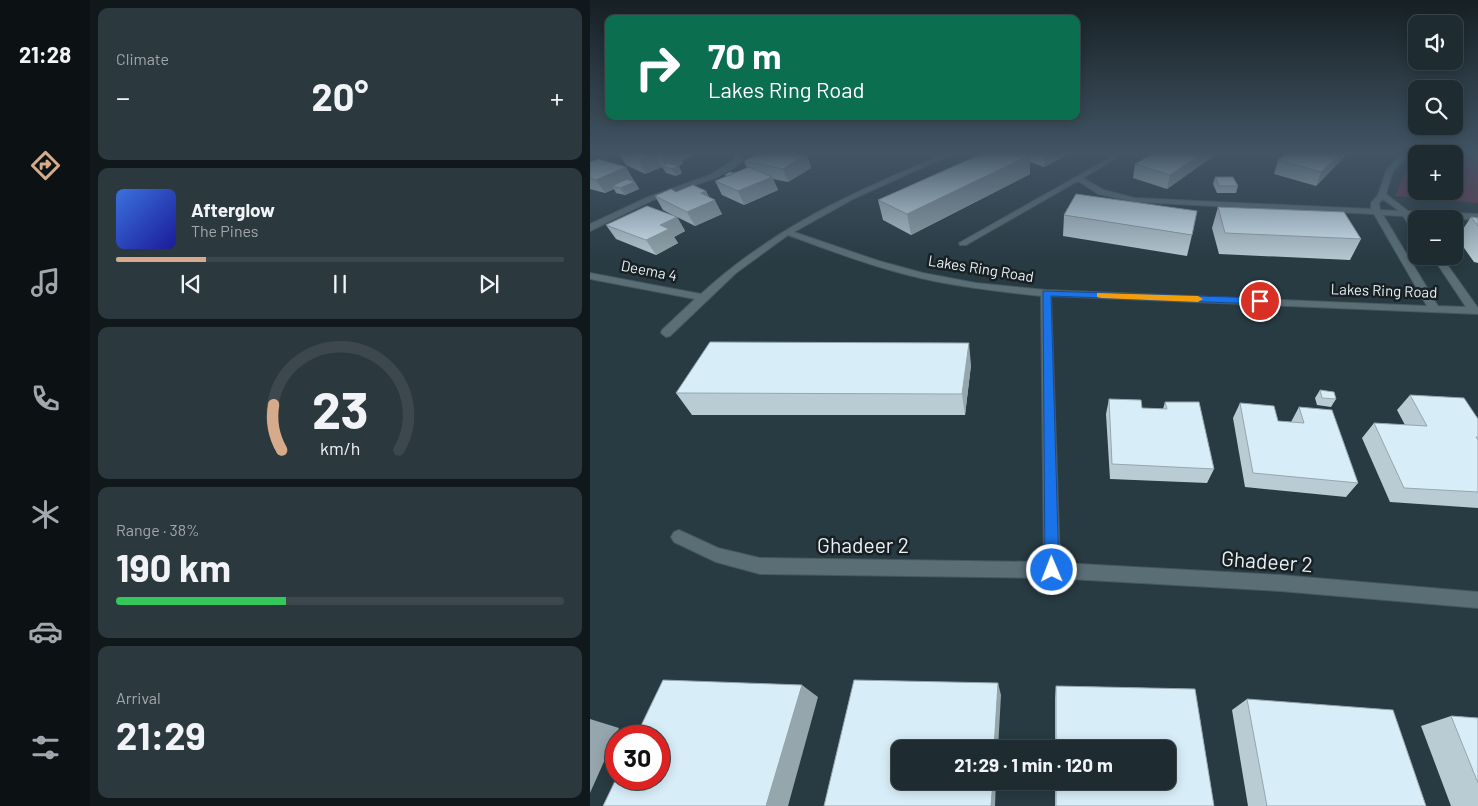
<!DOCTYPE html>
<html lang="en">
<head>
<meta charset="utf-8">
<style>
  body { margin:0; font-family:Barlow,sans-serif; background:#2b383e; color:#f1f3f6; height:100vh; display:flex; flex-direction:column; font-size:19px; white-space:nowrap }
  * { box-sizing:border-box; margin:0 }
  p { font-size:16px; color:#a1a7ac }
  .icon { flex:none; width:28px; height:28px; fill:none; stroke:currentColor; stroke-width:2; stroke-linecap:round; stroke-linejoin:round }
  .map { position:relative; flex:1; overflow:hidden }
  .sheet { display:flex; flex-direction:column; gap:8px; padding:8px; background:#10181c; width:500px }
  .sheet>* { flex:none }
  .guide { position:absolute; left:15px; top:15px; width:475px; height:105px; border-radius:10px; box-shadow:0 2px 12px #0003,0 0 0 1px #3c484d; background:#0b6e4f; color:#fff; overflow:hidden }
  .fabs { position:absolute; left:818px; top:15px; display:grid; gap:10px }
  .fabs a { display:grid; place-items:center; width:55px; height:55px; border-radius:10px; background:#1e2c32; box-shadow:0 2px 12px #0003,0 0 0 1px #3c484d; font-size:25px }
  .speed { position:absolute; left:15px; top:725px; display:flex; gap:10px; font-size:25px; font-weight:700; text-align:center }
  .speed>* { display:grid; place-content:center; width:65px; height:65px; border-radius:50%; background:#1e2c32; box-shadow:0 2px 12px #0003,0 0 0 1px #3c484d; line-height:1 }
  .speed .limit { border:8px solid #d22; background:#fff; color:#111 }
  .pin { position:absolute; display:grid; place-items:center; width:42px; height:42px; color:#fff; margin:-21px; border:2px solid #fff; border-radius:50%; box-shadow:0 1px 5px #0007 }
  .me { position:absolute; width:55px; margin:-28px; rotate:359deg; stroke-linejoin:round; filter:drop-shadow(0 0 4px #0008) }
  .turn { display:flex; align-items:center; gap:18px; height:105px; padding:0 20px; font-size:22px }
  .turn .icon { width:65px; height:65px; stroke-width:2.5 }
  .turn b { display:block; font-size:35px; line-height:42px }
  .big { font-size:38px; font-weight:700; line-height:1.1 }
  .sheet .card { flex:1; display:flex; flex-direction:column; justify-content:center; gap:8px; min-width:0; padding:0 18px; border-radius:10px; background:#2b383e }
  .sheet .dial { align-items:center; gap:0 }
  .dial svg { height:130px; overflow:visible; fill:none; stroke:#3c484d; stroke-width:7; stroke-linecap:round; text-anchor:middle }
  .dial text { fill:#f1f3f6; stroke:none }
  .song { display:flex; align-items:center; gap:15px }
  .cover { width:60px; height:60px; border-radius:8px; background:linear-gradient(135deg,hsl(220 70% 55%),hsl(240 70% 35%)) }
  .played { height:5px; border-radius:2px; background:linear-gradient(90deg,#d6ab8b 20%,#3c484d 20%) }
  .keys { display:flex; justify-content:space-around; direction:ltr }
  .heat { display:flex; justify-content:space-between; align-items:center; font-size:28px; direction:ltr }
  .charge { height:8px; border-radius:4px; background:linear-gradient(90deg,#34c759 38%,#3c484d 0) }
  .trip { position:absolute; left:301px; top:740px; width:285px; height:50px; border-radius:10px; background:#1e2c32; box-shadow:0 2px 12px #0003,0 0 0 1px #3c484d; font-weight:700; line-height:50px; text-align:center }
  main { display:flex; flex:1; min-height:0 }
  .menu { display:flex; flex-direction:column; width:90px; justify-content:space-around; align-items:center; background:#0c1214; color:#a1a7ac }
  .menu .icon { width:35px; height:35px }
  .menu .current { color:#d6ab8b }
  .menu b { font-size:22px; color:#f1f3f6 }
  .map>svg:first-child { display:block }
  .green { fill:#69364e }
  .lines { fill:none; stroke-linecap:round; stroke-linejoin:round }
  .street-casing { stroke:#47575e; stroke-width:2 }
  .street { fill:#5a6e76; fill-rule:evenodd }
  .wall { fill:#b9ccd4 }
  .shaded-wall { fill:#96a6ad }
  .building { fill:#d7edf7; stroke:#96a6ad }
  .route { fill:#1a73e8; stroke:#114b97 }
  .slow { fill:#f59e0b }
  .labels { text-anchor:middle; stroke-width:5; stroke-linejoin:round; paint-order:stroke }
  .far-street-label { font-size:15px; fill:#e5f1f6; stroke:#182023 }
  .near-street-label { font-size:21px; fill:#e5f1f6; stroke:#182023 }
</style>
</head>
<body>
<main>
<nav class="menu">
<b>21:28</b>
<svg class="icon current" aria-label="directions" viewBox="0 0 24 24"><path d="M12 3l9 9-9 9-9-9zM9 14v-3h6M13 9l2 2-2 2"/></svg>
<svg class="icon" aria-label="music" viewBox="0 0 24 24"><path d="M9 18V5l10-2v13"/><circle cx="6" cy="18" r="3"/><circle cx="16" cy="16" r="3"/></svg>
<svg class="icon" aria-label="phone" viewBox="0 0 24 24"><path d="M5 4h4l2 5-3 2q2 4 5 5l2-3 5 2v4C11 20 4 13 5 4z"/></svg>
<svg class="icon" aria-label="climate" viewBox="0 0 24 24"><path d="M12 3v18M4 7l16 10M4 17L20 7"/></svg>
<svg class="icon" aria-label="car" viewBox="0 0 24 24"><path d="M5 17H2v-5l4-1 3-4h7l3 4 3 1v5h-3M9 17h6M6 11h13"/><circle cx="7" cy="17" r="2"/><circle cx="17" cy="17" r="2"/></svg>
<svg class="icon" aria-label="filters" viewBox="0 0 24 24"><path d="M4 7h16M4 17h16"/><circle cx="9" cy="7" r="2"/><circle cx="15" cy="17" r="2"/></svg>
</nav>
<section class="sheet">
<div class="card"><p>Climate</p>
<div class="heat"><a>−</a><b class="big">20°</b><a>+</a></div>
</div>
<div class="card">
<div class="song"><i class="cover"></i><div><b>Afterglow</b><p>The Pines</p></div></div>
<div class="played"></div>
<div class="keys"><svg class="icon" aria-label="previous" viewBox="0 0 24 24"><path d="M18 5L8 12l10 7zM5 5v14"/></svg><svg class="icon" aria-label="pause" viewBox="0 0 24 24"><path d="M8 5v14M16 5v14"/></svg><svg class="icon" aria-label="next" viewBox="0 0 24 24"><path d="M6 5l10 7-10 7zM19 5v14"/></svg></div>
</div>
<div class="card dial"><svg viewBox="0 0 100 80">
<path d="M14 69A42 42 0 1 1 86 69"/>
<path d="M14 69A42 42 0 0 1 9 41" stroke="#d6ab8b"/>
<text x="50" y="56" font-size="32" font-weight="700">23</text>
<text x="50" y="72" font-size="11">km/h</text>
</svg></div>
<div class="card"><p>Range · 38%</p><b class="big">190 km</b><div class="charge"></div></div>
<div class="card"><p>Arrival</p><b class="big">21:29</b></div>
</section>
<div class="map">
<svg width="888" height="806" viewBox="0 0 888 806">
  <rect width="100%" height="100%" fill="#283a42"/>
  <!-- green -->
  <path class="green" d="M843,152H888V203L805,196L821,160L826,158V191H864V154H837Z"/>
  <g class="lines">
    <!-- street casing -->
    <g class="street-casing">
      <path id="street" d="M141,152H150L153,160L144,168L125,178L63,200L0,231V224L58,197L120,175L145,159V154Z
        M359,152H367L265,198L204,232L289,261L333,273L386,283L456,290L837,306L784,214L545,202L508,194L488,181L376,245H370L369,243L530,152H537L493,178L514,190L545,198L781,209V203L788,195L796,171L813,152H820L803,171L796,194L818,211L888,214V220L822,216L826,222V231L823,230L813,216L793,215L848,306L876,307L842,256H851L888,308V314L461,296L470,563L690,575L888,592V608L690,591L462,578L170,574L126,562L84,542L81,537L84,532L89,530L128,548L170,558L454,562L451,296C405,291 359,286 314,274C275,264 236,249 198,235L146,273L80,336L76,337L71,333L72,330L105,299L0,279V273L111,294C185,226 268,190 359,152ZM793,199L809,211L790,210L789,203Z"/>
    </g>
    <!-- street -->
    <use href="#street" class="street"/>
  </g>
  <!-- wall -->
  <path class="wall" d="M0,152H19L8,155L0,153Z
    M28,152H102L104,156L92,160L93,164L88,166L92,173L86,176L76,173L72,167L55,174L36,165Z
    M181,152H205H203L217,154L221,168L198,182L183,179L188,190L154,205L132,195L125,181L136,177L135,175L144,173L157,168L154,161L175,155Z
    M396,152H483L454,167L440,162V174L321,235L293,220L288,200Z
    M566,152H626V154L577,189L543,178L545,164Z
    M759,152L726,186L684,174L688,160Z
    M0,162L36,167L44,181H43L45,182L49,189L35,195L26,193L24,189L15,193L0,189Z
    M625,177L648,186L646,193H627L623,184Z
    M116,191L119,197L132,214L105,226L87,217L95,231L84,237L88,243L66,255L26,239L16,225L86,217L73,210L65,196L86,192Z
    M628,207L771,239L760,260L629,254L622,228Z
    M474,215L602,235L597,256L473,236Z
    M881,217L888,218V263L884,262L867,238Z
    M381,365L375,415H102L86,393Z
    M730,390L746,399L741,407L727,405L725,398Z
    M820,395L888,419V508L800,502L772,438L784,423L815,425L807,410Z
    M519,399L552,408L573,409L575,402L624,469L617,483L520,479L516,414Z
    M650,403L688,421L701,422L709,407L768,483L756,497L655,487L643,418Z
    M466,686L605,689L624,806H465V781H578V749H465V698Z
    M657,699L836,806H658L642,710Z
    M861,716L888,718V806H861L831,726Z"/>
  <!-- shaded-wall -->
  <path class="shaded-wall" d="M6,152H19L8,155Z
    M84,152H102L104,156L92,160L93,164L81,168L76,167L71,156Z
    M458,152H483L454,167V154Z
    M614,152H626V154L577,189L580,175Z
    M752,152H759L726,186L731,172Z
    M65,154L72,167L55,174L48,160Z
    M217,154L221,168L198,182L193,169Z
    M440,155V174L321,235L317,214Z
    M89,166L92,173L86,176L82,169Z
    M36,167L44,181L28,188L22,186L24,189L15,193L6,180Z
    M182,177L188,190L154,205L148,191Z
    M45,182L49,189L35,195L30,188Z
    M116,191L121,202L125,200L132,214L105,226L97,212L111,193Z
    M87,217L95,231L84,237L88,243L66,255L56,240L70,225Z
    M379,343L381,365L375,415L372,394Z
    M408,683L411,695L408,749H404Z
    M212,685L228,697L198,806H176Z
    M0,719L29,728L0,793Z
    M403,781H406L405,806H401Z"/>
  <!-- building -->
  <path class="building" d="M28,152H84L71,156L65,154L48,160Z
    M181,152H201L217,154L193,169L154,161L167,154L175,155Z
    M396,152H431L440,155L317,214L288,200Z
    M448,152H458L454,154Z
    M566,152H614L580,175L545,164Z
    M699,152H752L731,172L688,160Z
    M8,159L36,167L6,180L0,178V162Z
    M78,163L89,166L82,169L72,166Z
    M159,167L182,177L148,191L125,181Z
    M140,172L144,173L139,176L135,175Z
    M625,177H643L648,186H629Z
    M37,179L45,182L30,188L22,186Z
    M103,185L116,191L111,193L125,200L97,212L65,196L81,189L86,192Z
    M486,194L607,211L602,235L474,215Z
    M57,206L87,217L70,225L79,229L56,240L16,225Z
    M628,207L754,212L771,239L635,233Z
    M881,217L888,218V226Z
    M120,342L379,343L372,394L86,393Z
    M730,390L744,392L746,399L732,398Z
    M820,395L874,398L888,419V437H886L888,440V492L814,488L784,423L837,426Z
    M519,399L551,400L552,408L577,409L575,402H609L624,469L522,464Z
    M650,403L684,406L688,421L714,423L709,407L742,410L768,483L663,473Z
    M73,680L212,685L176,806H13L26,779H69V736H46Z
    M264,680L408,683L404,749H310V781H403L401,806H234Z
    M466,686L605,689L624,806H466V781H578V749H466Z
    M657,699L803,710L836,806H677Z
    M861,716L888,718V783Z"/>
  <!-- sky -->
  <linearGradient id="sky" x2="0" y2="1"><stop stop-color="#162024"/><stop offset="0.58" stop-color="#425565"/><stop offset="1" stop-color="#425565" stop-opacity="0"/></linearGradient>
  <rect width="888" height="264" fill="url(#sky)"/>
  <!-- route -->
  <path class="route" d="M453,291L670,298L674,301L670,304L461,296L469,570L467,575L462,577L457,575L455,570Z"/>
  <!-- slow -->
  <path class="slow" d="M507,293L608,296L613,299L608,302L511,298L507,297Z"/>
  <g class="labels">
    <!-- far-street labels -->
    <g class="far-street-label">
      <text transform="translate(391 269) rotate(9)" y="5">Lakes Ring Road</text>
      <text transform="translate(59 271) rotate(11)" y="5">Deema 4</text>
      <text transform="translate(794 291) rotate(2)" y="5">Lakes Ring Road</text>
    </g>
    <!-- near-street labels -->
    <g class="near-street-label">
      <text x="273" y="553">Ghadeer 2</text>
      <text transform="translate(677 562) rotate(4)" y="7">Ghadeer 2</text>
    </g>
  </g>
</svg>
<div class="fabs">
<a><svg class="icon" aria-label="sound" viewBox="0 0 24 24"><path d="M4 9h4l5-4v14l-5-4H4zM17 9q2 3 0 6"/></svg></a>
<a><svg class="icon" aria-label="search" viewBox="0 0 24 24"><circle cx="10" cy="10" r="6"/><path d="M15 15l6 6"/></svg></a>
<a>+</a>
<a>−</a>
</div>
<div class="speed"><div class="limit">30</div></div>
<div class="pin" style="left:670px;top:301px;background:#d93025"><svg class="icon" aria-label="arrive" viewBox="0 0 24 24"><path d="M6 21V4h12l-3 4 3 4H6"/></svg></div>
<svg class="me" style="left:462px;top:570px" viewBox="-20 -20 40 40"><circle r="17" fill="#1a73e8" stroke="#fff" stroke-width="3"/><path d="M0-11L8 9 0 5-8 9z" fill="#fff"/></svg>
<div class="trip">21:29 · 1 min · 120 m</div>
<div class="guide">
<div class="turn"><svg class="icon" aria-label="right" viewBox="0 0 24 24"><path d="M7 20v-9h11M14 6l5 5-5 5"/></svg><div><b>70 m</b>Lakes Ring Road</div></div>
</div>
</div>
</main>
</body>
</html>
